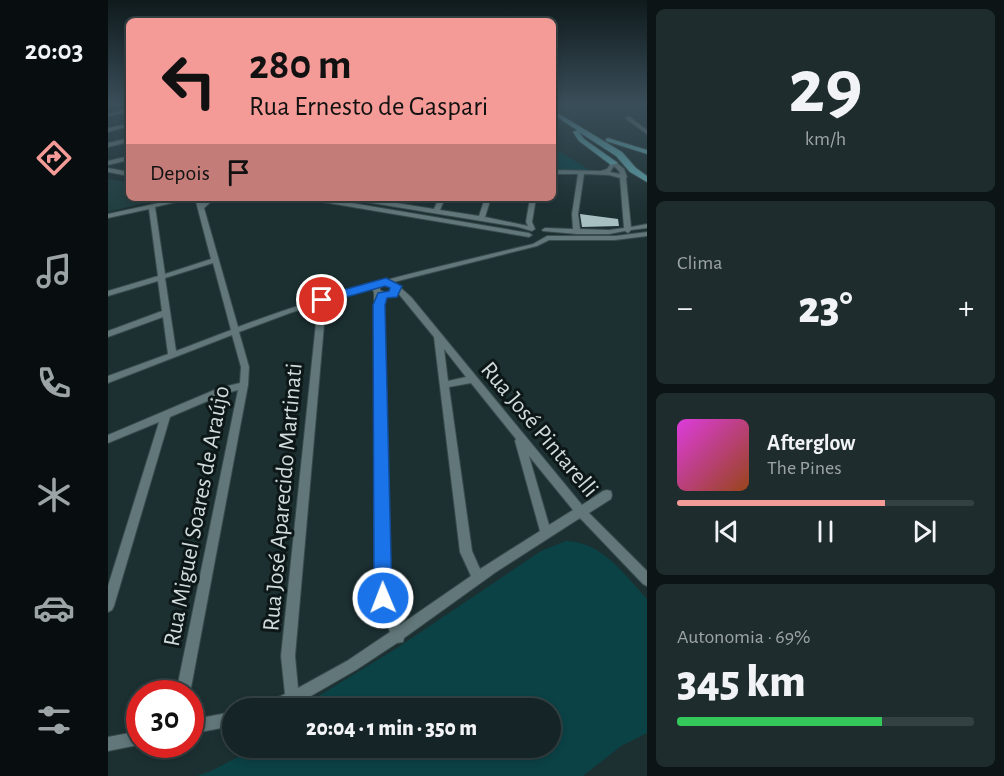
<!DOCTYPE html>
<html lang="pt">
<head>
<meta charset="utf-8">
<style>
  body { margin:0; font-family:"Alegreya Sans",sans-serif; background:#1e2c2e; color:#f1f3f6; height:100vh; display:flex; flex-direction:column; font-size:22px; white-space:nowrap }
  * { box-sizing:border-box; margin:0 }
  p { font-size:20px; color:#9da4a7 }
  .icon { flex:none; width:33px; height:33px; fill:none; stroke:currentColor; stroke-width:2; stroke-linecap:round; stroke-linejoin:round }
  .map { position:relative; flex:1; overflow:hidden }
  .sheet { display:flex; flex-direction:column; gap:9px; padding:9px; background:#0c1415; width:357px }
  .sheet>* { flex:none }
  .top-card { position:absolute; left:18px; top:18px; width:430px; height:183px; border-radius:9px; box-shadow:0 3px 9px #0003,0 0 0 2px #344143; background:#f59b97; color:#111; overflow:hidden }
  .speed { position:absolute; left:18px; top:680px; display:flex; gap:12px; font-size:30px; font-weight:700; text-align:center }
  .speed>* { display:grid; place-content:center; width:78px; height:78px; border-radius:50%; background:#152426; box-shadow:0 3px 9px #0003,0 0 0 2px #344143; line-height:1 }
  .speed .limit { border:9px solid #d22; background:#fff; color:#111 }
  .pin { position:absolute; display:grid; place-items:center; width:51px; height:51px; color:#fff; margin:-26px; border:3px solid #fff; border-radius:50%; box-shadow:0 2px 6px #0007 }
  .me { position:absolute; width:66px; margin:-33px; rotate:359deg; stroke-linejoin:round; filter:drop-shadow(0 0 4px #0008) }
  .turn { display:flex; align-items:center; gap:21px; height:126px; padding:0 24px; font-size:27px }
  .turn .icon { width:78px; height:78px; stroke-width:2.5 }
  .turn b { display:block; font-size:42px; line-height:51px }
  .then { display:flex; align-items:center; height:57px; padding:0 24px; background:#0003; gap:12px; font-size:22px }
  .big { font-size:45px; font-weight:800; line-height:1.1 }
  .sheet .card { flex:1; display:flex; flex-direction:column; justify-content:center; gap:9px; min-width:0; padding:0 21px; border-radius:9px; background:#1e2c2e }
  .sheet .dial { align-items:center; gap:0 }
  .dial b { font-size:78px; line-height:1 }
  .song { display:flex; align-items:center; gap:18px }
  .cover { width:72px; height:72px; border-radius:9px; background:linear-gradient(135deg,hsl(300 70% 55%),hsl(20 70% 35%)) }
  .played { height:6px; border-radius:3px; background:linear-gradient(90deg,#f59b97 70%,#344143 70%) }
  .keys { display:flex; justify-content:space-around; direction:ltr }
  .heat { display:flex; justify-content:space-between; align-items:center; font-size:33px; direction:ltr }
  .charge { height:9px; border-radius:4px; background:linear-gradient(90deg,#34c759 69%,#344143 0) }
  .trip { position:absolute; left:114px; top:698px; width:339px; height:60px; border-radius:30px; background:#152426; box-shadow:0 3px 9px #0003,0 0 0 2px #344143; font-weight:800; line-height:60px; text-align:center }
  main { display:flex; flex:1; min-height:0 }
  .tab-bar { display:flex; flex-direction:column; width:108px; justify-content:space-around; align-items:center; background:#080e0f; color:#9da4a7 }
  .tab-bar .icon { width:42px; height:42px }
  .tab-bar .current { color:#f59b97 }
  .tab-bar b { font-size:27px; color:#f1f3f6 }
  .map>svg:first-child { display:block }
  .built { fill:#203e40 }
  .green { fill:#0b4246 }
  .building { fill:#a8c0c2 }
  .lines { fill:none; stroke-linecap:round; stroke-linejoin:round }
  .minor-casing { stroke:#394b4c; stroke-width:2 }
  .major-casing { stroke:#394b4c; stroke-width:2 }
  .minor { fill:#617779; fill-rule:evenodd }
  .major { fill:#60a6ad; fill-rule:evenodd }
  .route { fill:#1a73e8; stroke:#114b97; stroke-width:1.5 }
  .labels { text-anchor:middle; stroke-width:6; stroke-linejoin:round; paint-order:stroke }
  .street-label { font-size:24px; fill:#cfdbdc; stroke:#0e1717 }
</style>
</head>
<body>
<main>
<nav class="tab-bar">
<b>20:03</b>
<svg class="icon current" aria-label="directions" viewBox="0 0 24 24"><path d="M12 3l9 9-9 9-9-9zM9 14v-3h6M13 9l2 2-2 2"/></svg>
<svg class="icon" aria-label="music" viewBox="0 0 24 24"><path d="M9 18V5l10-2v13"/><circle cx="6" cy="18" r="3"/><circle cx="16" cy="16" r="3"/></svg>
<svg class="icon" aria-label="phone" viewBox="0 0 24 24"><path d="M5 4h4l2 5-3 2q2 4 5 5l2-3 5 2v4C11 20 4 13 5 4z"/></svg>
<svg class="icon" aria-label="climate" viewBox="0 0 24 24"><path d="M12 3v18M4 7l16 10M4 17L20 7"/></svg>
<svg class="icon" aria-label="car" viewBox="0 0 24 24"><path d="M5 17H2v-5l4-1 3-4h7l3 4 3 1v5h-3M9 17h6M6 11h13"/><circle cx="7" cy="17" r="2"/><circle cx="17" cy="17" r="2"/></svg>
<svg class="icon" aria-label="filters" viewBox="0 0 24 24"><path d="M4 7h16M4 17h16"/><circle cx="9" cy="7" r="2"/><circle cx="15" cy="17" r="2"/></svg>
</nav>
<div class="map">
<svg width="539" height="776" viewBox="0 0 539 776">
  <rect width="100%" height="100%" fill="#1c3032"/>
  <!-- built -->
  <path class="built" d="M0,179L21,182V198H56L0,212Z"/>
  <!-- green -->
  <path class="green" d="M446,148L483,171L454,172L447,170Z
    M458,541C494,542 516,574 539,599V733L513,746L475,776H89L103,771L149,747H442V708H191L289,648L433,551Z"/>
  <!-- building -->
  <path class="building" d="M472,214L510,219L511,226L474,227Z"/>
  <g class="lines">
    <!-- minor casing -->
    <g class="minor-casing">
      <path id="minor" d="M21,109V111L0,116V114Z
        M518,117H522L539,130V134L518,119Z
        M21,124V126L0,132V128Z
        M21,138V142L0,147V143Z
        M21,156V160L0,165V161Z
        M504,162H508L516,169L519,177L518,178L523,227L539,224V228L523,230L520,233L517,231L501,234H469L435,231L434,230L437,228L465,229L464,214L470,174H446V170L493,171L499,169ZM506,166L511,171L512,174L502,172ZM476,174L501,175L512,178L516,228L501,230L472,229L470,214Z
        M0,168L21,172V176L0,172Z
        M74,198H85L47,207L57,274L103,259L87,198H93L95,203L100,198H107L96,208L130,327C226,290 325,268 425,244L439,236H507L539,232V236L507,240H441L429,246L286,282L303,297L474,505L495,491L499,490L503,491L504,495L503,499L481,513L539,571V586L535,584L472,518L388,572L296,638L295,642L289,643L248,670L189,704L178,708H156L158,703L177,694L173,656L210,304L182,313L131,332L141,367L140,385L82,693H68L130,390L116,394L62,417L6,606L4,610L0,612V586L51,422L0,443V435L111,388L132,383L133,367L124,335L0,383V376L60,354L55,317L0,337V331L54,311L50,281L0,296V291L50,276L41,209L0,218V214ZM105,263L123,330L68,351L57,278ZM276,285H280L285,289L283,292H276L272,290V288ZM264,288L266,293L269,598L282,632L239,661L190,688L187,656L218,302ZM290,293L326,337L352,552L363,576L292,625L281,598L274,297L285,296ZM336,349L358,377L340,381ZM363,383L408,439L407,441L432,531L372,569L364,551L341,387ZM421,456L465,510L441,525Z
        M200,198H214L421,233L424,235L421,237L203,200Z
        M243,198H257L326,209L331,198H337L332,210L371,216L377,198H383L377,217L420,226L418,222L422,198H428L424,222L427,229L424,231L410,227L246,200Z
        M124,712V726L82,734V720Z
        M32,731V744H35L0,751V737Z"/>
    </g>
    <!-- major casing -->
    <g class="major-casing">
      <path id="major" d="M446,111L514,152L528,168L539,176V182L522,172L508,156L471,132L476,139L510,163L503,165L471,141L465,132L469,130L446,115Z
        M500,138L539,150V154L498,141V139Z"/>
    </g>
    <!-- minor -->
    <use href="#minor" class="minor"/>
    <!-- major -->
    <use href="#major" class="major"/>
  </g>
  <!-- sky -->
  <linearGradient id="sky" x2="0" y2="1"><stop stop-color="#0f1a1c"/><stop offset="0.49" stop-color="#3a4e5a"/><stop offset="1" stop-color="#3a4e5a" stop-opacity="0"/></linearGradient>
  <rect width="539" height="213" fill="url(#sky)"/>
  <!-- route -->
  <path class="route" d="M278,278L294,286L289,297L279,298L277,305L284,598L281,605L275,608L268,605L266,598L265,305L270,293L281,291L282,288L277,286L214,304L208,300L210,297Z"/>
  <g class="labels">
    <!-- street labels -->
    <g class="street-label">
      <text transform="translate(432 429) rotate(50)" y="8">Rua José Pintarelli</text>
      <text transform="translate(174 497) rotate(-85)" y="8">Rua José Aparecido Martinati</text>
      <text transform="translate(88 516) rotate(-79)" y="8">Rua Miguel Soares de Araújo</text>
    </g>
  </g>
</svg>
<div class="speed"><div class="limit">30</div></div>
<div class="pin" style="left:214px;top:300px;background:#d93025"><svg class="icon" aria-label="arrive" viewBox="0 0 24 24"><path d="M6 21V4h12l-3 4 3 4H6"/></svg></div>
<svg class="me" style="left:275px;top:598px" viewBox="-20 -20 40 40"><circle r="17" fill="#1a73e8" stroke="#fff" stroke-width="3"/><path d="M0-11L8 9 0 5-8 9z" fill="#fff"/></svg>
<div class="trip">20:04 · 1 min · 350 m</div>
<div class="top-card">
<div class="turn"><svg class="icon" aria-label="left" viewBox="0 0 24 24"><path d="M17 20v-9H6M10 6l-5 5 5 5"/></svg><div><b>280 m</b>Rua Ernesto de Gaspari</div></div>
<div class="then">Depois<svg class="icon" aria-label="arrive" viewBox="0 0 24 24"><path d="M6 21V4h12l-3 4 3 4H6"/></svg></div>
</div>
</div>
<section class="sheet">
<div class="card dial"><b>29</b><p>km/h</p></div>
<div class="card"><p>Clima</p>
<div class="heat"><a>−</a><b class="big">23°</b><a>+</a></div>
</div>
<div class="card">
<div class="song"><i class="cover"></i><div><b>Afterglow</b><p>The Pines</p></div></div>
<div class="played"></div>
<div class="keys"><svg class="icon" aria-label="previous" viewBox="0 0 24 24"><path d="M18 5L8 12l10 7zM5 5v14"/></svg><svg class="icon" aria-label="pause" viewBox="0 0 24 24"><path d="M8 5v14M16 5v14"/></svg><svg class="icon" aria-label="next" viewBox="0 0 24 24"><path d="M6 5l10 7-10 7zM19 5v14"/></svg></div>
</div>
<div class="card"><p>Autonomia · 69%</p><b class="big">345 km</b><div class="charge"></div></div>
</section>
</main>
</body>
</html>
